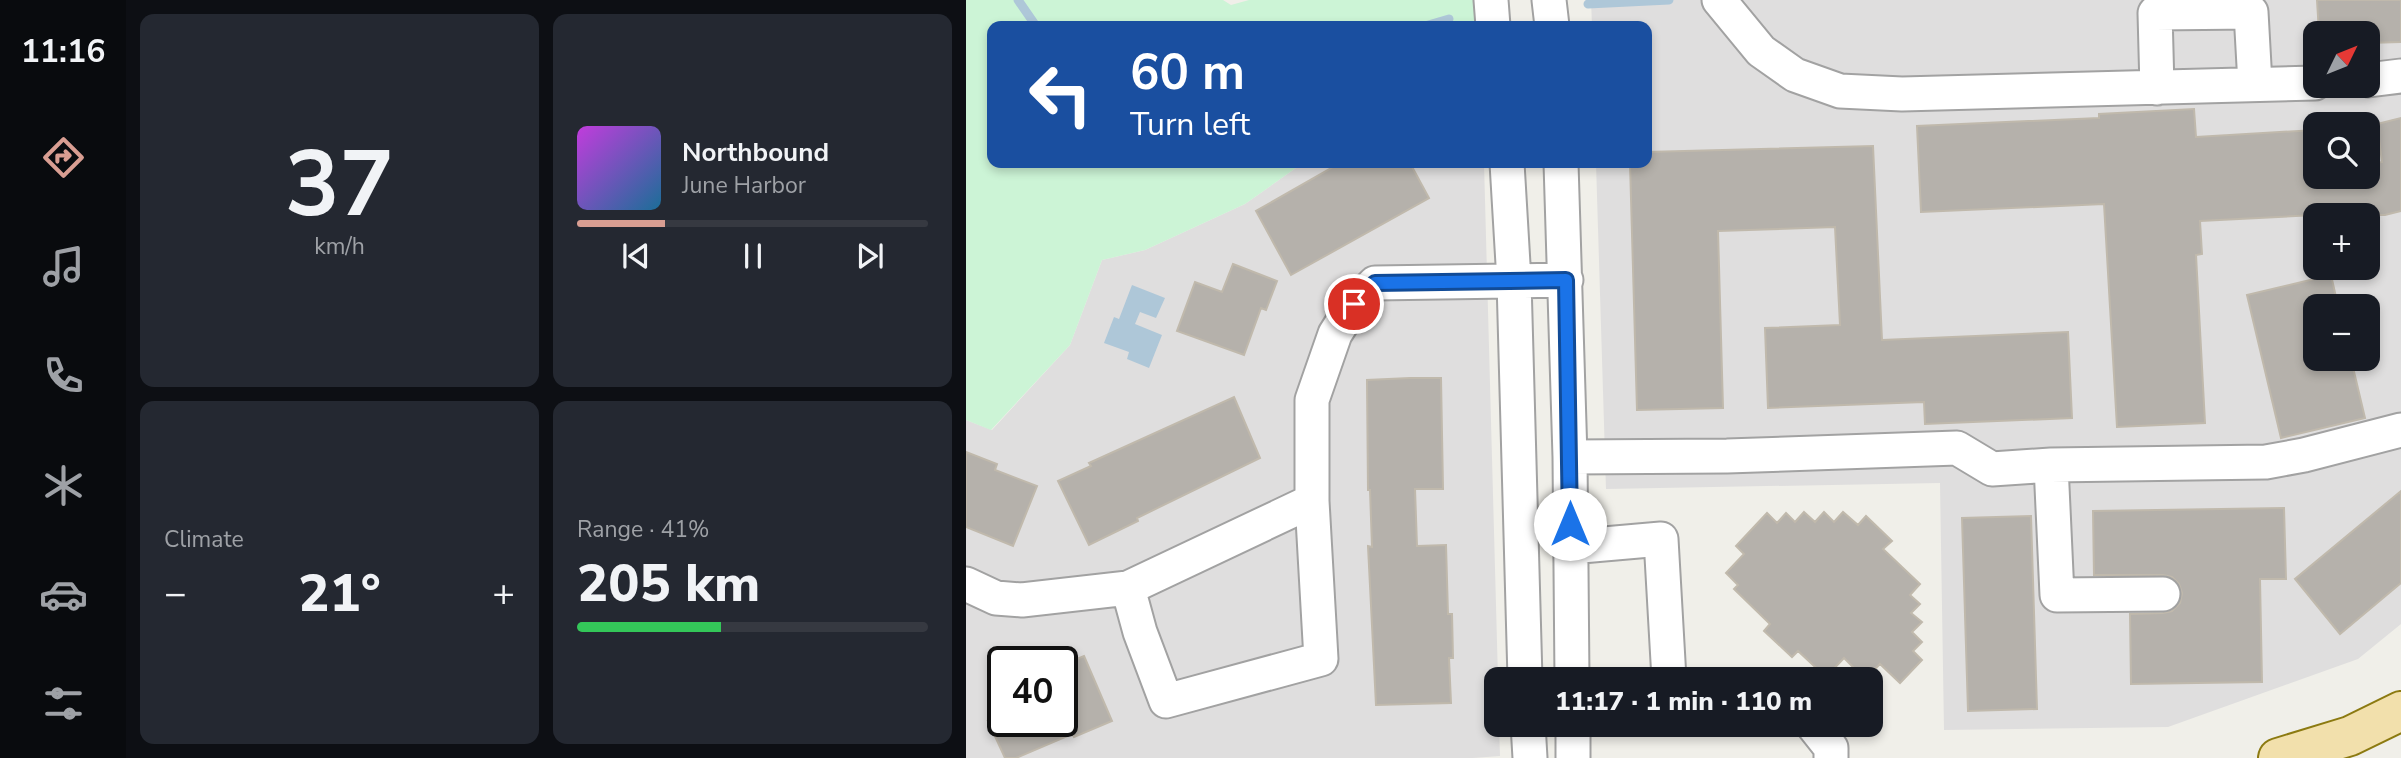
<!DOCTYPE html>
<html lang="en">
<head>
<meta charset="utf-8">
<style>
  body { margin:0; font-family:"Nunito Sans",sans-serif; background:#242831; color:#f1f3f6; height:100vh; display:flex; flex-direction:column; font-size:26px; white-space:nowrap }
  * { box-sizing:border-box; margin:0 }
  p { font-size:23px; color:#9ea1a6 }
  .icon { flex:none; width:38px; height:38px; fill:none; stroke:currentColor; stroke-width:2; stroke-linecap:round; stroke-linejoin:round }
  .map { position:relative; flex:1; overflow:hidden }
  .sheet { display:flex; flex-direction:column; gap:14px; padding:14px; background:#0d0f14; width:840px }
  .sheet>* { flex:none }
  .top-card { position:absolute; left:21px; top:21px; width:665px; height:147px; border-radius:14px; box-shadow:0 4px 10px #0003; background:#1a4fa0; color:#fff; overflow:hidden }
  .needle { width:46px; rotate:47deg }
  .fabs { position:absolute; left:1337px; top:21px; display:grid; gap:14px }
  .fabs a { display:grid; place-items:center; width:77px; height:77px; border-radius:14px; background:#171b24; box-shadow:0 4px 10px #0003; font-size:35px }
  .speed { position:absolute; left:21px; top:646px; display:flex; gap:14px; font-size:35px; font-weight:700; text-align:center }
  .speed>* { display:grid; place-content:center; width:91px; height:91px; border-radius:50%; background:#171b24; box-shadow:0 4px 10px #0003; line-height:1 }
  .speed .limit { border:4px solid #111; border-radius:10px; background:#fff; color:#111 }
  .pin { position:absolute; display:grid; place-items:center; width:60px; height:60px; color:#fff; margin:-30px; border:4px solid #fff; border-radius:50%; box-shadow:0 2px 7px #0007 }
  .me { position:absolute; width:77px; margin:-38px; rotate:0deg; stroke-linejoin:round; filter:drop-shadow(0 0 5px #0008) }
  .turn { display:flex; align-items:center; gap:24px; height:147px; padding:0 28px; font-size:32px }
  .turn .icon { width:91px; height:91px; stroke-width:2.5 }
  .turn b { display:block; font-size:49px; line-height:60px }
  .big { font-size:52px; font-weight:800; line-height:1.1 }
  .sheet .tile { flex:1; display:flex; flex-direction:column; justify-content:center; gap:10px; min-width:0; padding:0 24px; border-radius:14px; background:#242831 }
  .sheet .dial { align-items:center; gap:0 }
  .dial b { font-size:91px; line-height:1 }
  .song { display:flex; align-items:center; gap:21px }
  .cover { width:84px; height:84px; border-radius:10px; background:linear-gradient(135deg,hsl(290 70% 55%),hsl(200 70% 35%)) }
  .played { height:7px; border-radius:4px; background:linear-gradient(90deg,#d99e92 25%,#363941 25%) }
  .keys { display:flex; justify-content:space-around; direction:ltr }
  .heat { display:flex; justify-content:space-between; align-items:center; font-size:38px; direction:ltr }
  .charge { height:10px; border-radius:5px; background:linear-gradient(90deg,#34c759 41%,#363941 0) }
  .sheet .tiles { flex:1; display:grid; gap:14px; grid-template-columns:repeat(2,1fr) }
  .trip { position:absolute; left:518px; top:667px; width:399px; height:70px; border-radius:14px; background:#171b24; box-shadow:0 4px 10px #0003; font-weight:800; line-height:70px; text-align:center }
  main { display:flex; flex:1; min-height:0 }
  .menu { display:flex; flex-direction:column; width:126px; justify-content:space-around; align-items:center; background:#090b0e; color:#9ea1a6 }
  .menu .icon { width:49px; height:49px }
  .menu .selected { color:#d99e92 }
  .menu b { font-size:32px; color:#f1f3f6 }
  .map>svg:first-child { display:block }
  .residential { fill:#dfdede; fill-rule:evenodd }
  .park { fill:#ccf4d6 }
  .water { fill:#aec7d8 }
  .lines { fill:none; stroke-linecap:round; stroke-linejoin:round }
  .stream { stroke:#aec7d8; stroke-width:9 }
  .building { fill:#b5b1ab; stroke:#c0b9ac; stroke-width:2 }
  .minor-casing { stroke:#a2a2a2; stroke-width:37 }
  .major-casing { stroke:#8c7a11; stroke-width:42 }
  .minor { stroke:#fff; stroke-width:33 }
  .major { stroke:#f2e0ac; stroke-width:38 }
  .route-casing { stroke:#114b97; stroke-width:18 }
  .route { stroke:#1a73e8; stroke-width:12 }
</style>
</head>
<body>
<main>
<nav class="menu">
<b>11:16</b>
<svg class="icon selected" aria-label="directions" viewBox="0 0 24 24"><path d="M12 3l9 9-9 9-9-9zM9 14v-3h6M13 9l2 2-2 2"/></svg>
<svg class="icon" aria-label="music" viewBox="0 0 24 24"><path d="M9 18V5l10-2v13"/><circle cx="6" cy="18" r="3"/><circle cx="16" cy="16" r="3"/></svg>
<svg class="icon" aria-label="phone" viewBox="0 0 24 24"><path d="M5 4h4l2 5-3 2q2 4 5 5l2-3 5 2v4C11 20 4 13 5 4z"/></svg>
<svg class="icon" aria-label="climate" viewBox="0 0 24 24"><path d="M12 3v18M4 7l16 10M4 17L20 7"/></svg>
<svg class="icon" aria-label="car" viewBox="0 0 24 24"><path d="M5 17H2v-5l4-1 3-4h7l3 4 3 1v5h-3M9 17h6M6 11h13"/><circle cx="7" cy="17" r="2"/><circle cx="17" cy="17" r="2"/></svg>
<svg class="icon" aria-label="filters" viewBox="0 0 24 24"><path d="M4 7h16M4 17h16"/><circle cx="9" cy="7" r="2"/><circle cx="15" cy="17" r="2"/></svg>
</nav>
<section class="sheet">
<div class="tiles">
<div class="tile dial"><b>37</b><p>km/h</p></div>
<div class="tile">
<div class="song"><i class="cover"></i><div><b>Northbound</b><p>June Harbor</p></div></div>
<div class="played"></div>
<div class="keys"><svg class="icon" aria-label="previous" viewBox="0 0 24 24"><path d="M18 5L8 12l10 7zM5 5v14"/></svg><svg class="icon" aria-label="pause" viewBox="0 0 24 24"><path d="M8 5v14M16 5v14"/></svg><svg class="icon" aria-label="next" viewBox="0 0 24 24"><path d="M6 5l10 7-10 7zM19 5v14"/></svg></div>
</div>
<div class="tile"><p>Climate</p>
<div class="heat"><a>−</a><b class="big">21°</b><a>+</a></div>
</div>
<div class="tile"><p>Range · 41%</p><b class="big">205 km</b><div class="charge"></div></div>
</div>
</section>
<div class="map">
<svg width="1435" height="758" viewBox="0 0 1435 758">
  <rect width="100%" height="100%" fill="#f0efe9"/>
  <!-- residential -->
  <path class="residential" d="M625,0H1435V624L1392,659L1202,727L978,730L974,483L640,489L630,163H681V26H626ZM1349,33H1402V86H1349ZM1349,124H1402V177H1349ZM1349,215H1402V268H1349ZM1349,306H1402V359H1349Z
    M337,163H518L532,679H530V724L533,725L534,756L507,758H0V420L26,430L104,345L136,260L179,250L279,204ZM37,662H96V721H37Z"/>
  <!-- park -->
  <path class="park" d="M0,0H257L265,5L283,0H512L515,23L502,26H26V163H337L279,204L179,250L136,260L104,345L25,430L0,420Z"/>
  <!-- water -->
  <path class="water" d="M166,285L199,298L190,318L174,312L169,324L196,335L183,368L161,359L163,352L138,343L148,317L153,319Z"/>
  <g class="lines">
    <!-- stream -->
    <path class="stream" d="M52,0L70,26
      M622,4L703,0
      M459,26L483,19"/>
  </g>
  <!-- building -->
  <path class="building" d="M1351,0H1435V42L1402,43V33H1353Z
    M1228,109L1230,137L1349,130V177H1402V165L1416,162L1411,124L1435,118V211L1419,215H1349L1234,221L1236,254L1230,255L1239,423L1151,427L1138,204L955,212L951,126L1133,118V114Z
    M907,146L916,340L1102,332L1106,418L959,424L958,402L802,408L799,328L874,325L869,227L752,231L757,408L671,410L664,163H681V152Z
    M374,163H444L463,198L325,275L290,211Z
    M267,264L311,281L300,310L295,308L278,355L211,331L229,282L256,292Z
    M1365,275L1372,306H1349V359H1385L1399,418L1315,438L1281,295Z
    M444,378H475L477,489H449L451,546L480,545L482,614H486L487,658H483L485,703L410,705L402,546L406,547L404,490H402L401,380Z
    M268,397L294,458L171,518L172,521L123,545L92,481L125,466L123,463Z
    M0,452L31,464L29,470L71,486L47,546L0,527Z
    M1435,491V583L1374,634L1329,579Z
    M1318,508L1320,579H1294L1296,682L1165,684L1164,614L1197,613L1206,611L1214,603L1216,593L1213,584L1206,577L1197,575H1128L1127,511Z
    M838,512L849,522L858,512L868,522L877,512L892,525L900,516L926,541L917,549L954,584L944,595L954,604L945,613L956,622L946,632L956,642L947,651L956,660L934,683L914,664L899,679L878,658L860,677L832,651L826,657L798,631L804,624L768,589L772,585L760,573L778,554L770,546L801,513L811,523L820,513L829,522Z
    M1065,516L1071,709L1002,711L996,518Z
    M118,656L146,721L108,737L106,734L50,758H39L22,721H96V665Z"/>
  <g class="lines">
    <!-- minor casing -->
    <g class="minor-casing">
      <path id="minor" d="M525,0L527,26
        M583,0L586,26
        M753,0L795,51L829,75L874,91L936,94L1349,83
        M1402,80L1435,76
        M1191,88L1189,13L1285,12L1289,84
        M541,163L548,281L559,679
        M595,163L604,457L606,679
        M604,457L761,456L991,448L1026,469L1085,465L1300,462L1338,455L1435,430
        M1085,465L1091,595L1197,594
        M604,547L695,539L703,679
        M0,584L30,598L56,600L162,588L174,632L200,701L355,659L346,501V400L369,334L388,304L409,283L600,280
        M162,588L346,501
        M562,724L564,758
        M607,724V758
        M846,724L865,748V758"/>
    </g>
    <!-- major casing -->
    <g class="major-casing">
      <path id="major" d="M1312,758L1384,736L1435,711"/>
    </g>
    <!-- minor -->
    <use href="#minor" class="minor"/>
    <!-- major -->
    <use href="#major" class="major"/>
  </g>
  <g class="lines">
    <!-- route casing -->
    <g class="route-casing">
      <path id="route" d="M388,304L409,283L600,280L604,524"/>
    </g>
    <!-- route -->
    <use href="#route" class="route"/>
  </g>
</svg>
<div class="fabs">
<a><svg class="needle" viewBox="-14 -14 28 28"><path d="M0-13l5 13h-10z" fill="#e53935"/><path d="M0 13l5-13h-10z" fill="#9ea1a6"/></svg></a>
<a><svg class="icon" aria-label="search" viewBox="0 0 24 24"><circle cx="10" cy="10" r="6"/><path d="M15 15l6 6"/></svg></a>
<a>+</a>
<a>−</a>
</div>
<div class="speed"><div class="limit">40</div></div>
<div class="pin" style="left:388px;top:304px;background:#d93025"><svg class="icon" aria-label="arrive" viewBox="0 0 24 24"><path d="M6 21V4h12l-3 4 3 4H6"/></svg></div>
<svg class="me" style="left:604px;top:524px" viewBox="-20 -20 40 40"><circle r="19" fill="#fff"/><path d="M0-13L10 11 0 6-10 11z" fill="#1a73e8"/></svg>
<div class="trip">11:17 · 1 min · 110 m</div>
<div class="top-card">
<div class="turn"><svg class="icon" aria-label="left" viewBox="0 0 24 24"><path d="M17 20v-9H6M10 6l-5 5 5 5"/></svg><div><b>60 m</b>Turn left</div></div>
</div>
</div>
</main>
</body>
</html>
